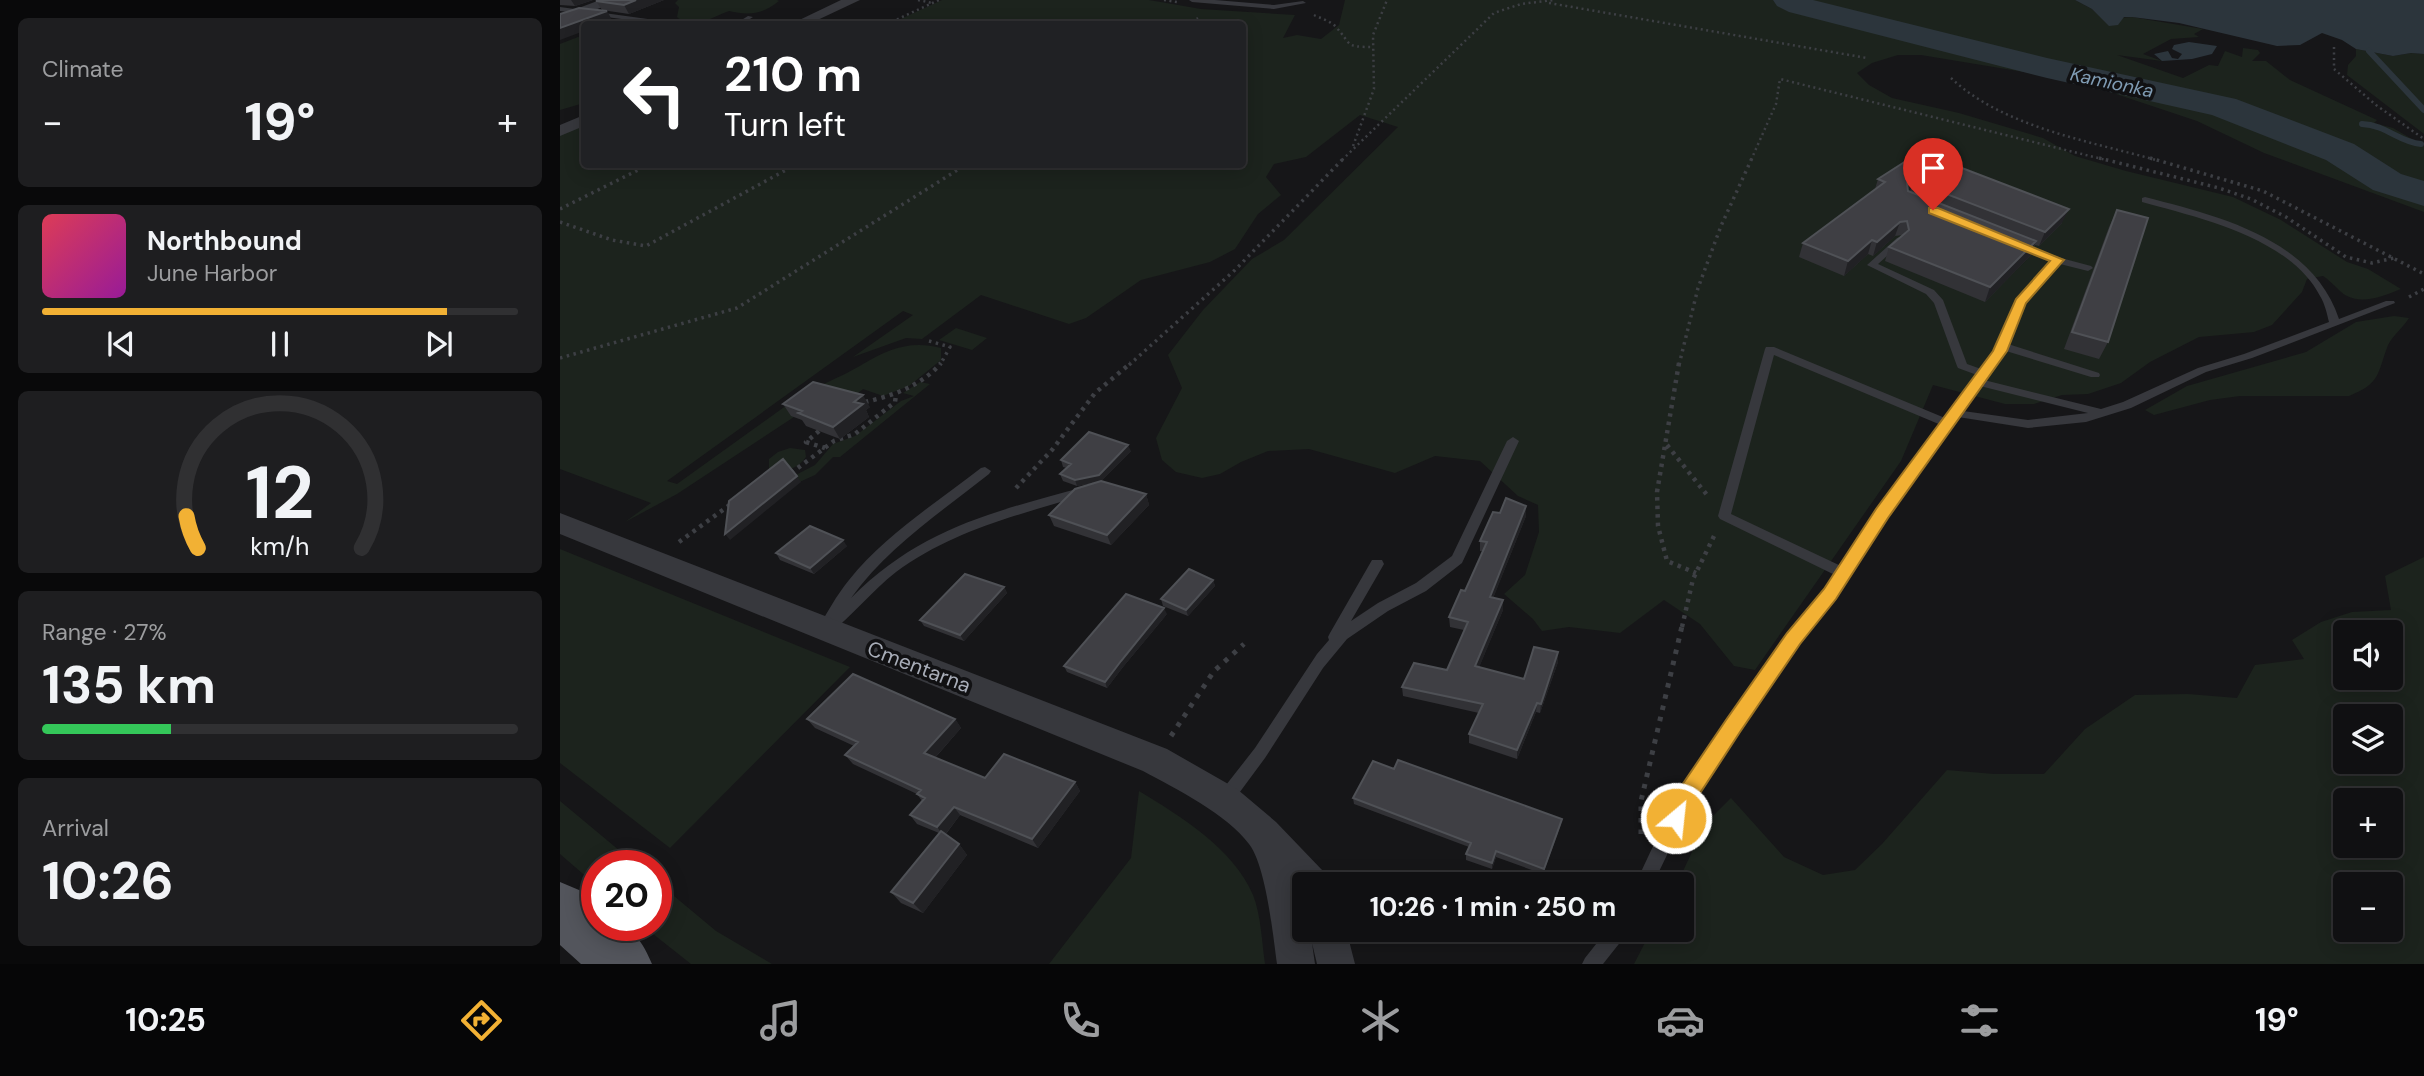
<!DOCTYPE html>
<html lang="en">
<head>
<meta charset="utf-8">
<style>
  body { margin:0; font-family:"DM Sans",sans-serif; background:#1e1e20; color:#f1f3f6; height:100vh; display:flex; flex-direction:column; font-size:26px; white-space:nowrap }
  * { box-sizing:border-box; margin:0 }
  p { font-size:23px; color:#9c9d9f }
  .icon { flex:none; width:38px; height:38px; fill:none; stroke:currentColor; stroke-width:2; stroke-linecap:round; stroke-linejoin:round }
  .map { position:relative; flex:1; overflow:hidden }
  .panel { display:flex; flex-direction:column; gap:18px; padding:18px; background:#09090a; width:560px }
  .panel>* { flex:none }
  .top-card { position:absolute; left:21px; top:21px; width:665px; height:147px; border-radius:7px; box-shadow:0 4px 18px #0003,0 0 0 2px #303032; background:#202124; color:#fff; overflow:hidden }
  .buttons { position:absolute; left:1773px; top:620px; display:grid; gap:14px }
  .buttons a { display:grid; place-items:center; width:70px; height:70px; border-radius:7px; background:#101012; box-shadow:0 4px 18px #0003,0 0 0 2px #303032; font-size:35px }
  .speed { position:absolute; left:21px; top:850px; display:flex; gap:14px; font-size:35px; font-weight:700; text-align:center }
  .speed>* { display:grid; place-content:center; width:91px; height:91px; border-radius:50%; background:#101012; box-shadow:0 4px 18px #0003,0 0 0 2px #303032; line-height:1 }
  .speed .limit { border:10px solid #d22; background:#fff; color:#111 }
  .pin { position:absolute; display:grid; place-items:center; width:60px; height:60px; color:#fff; margin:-72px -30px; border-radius:50% 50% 50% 0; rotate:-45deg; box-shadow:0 0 7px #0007 }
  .pin .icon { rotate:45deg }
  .me { position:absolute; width:77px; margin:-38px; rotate:28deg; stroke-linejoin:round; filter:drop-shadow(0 0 5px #0008) }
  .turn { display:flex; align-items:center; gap:24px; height:147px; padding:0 28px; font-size:32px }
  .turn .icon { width:91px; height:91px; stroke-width:2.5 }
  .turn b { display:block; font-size:49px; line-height:60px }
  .big { font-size:52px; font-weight:700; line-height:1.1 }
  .panel .tile { flex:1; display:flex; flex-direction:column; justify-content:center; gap:10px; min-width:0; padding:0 24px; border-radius:10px; background:#1e1e20 }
  .panel .dial { align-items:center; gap:0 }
  .dial svg { height:182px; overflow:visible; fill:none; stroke:#303032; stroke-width:7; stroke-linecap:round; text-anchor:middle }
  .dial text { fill:#f1f3f6; stroke:none }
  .song { display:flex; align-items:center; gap:21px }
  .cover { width:84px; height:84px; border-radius:10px; background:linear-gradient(135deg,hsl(350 70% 55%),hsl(300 70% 35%)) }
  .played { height:7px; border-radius:4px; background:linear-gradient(90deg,#f2b134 85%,#303032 85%) }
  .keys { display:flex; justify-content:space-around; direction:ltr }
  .heat { display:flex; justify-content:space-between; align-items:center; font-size:38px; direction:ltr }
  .charge { height:10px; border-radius:5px; background:linear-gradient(90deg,#34c759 27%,#303032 0) }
  .trip { position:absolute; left:732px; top:872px; width:402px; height:70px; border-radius:7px; background:#101012; box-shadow:0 4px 18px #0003,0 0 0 2px #303032; font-weight:700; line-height:70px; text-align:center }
  .tab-bar { display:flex; height:112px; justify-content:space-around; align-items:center; background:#060607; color:#9c9d9f }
  .tab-bar .icon { width:49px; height:49px }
  .tab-bar .active { color:#f2b134 }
  .tab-bar b { font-size:32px; color:#f1f3f6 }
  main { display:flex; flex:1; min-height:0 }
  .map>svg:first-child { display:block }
  .green { fill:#1c231d; fill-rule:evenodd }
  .water { fill:#2c353c }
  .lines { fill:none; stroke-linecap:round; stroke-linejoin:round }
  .stream { stroke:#2c353c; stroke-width:6 }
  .river { fill:#2c353c; fill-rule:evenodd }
  .path-far3 { stroke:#3d3f44; stroke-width:2.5; stroke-dasharray:2 3.5; stroke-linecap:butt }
  .path-far2 { stroke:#3d3f44; stroke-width:3.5; stroke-dasharray:2.5 4.5; stroke-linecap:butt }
  .path-far1 { stroke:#3d3f44; stroke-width:4.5; stroke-dasharray:3.5 5; stroke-linecap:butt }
  .path { stroke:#3d3f44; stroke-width:5; stroke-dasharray:4.5 7; stroke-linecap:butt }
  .service { fill:#37383d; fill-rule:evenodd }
  .minor { fill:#37383d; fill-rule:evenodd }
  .primary { fill:#53555c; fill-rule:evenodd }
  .wall { fill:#323236 }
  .shaded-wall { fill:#212124 }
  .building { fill:#3f3f44; stroke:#4f5156; stroke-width:2 }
  .route { fill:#f2b134; stroke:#9d7322; stroke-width:2 }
  .labels { text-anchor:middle; stroke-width:7; stroke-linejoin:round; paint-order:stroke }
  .far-water-label { font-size:19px; font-style:italic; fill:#7f9bb3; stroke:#111113 }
  .street-label { font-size:21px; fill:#a8adb8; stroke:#111113 }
</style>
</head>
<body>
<main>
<section class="panel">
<div class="tile"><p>Climate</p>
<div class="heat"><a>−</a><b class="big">19°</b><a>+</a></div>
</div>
<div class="tile">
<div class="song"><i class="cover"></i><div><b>Northbound</b><p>June Harbor</p></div></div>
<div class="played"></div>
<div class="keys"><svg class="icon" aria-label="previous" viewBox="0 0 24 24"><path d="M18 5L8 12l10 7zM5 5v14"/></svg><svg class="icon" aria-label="pause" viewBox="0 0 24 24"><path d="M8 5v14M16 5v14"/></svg><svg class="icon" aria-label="next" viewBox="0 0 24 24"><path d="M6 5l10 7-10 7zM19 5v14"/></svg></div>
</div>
<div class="tile dial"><svg viewBox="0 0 100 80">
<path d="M14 69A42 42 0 1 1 86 69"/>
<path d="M14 69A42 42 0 0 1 9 55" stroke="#f2b134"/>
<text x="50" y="56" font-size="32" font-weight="700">12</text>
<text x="50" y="72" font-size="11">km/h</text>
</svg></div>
<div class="tile"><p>Range · 27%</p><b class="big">135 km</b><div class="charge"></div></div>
<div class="tile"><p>Arrival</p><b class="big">10:26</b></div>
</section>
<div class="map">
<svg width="1864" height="964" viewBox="0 0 1864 964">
  <rect width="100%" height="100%" fill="#161618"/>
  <!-- green -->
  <path class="green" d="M118,0H217L219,1C203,14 189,16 169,11C151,17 134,32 117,17L119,7L115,3Z
    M382,0H589L641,9L735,15L723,38L737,35L761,39L779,25L785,0H1515L1532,9L1543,19L1572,17L1643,29L1634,34L1639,37L1611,39L1583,54L1602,61L1557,55L1623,78L1649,65L1658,66L1665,51L1682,57L1683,48L1698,50L1700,53L1692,61H1706L1730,80L1817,120L1814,123L1833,128L1864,146V212L1704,153L1637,121L1547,91L1464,72L1361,55H1338L1312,63L1297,73L1309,85L1332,98L1399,113L1483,138L1515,156L1566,171L1673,197L1721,220L1787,262L1808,269L1841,289C1823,296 1803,305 1785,295C1778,290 1771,281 1763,276L1747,279L1742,292L1712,325L1694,332L1639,337L1590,362L1561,383L1528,394L1502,395L1474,404H1445L1373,385L1341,461L1195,670L1174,666L1140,624L1104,600L1060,633L1009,627L982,631L973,619L944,594L965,575L979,532L978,505L958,496L920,461L875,456L835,473L749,449L708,451L681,462L660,474L642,478L616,472L602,460L596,438L622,388L608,355L643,310L692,259L724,240L838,127L800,115L746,157L714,164L706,177L721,195L698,214L675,249L650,262L581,280L526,318L509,324L421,295L362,339L346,338L293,357L353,315L343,311L107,481L117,484L252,387L260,386C274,379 290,372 303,364C329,349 350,340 381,348V360L349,386L323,396L303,389L292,398L234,417L117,494L65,522L91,503L0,469V134L24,123V164H682V24H330Z
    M18,37L24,38V103L0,110V44Z
    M1796,49L1833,56L1851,53L1864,54V134L1787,75L1788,65L1796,56Z
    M1834,316L1849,318C1843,328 1833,335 1828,345C1817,374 1821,383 1789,396H1680L1650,400L1594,415L1585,410L1627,386L1746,352L1796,322Z
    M396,328L427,338L412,350L379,340Z
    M360,382L370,384L280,457H273L255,475L235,484L226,480L255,465L273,444L295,436L341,401L354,396L343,393Z
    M230,448L245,450L246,457C236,471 225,471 209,470V459L218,452Z
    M0,549L290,667L110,848L0,763Z
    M1864,557V964H1074L1092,929H1122V884H1117L1145,824L1171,798L1224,857L1263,875L1295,870L1322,844L1387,770L1434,774H1484L1525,729L1575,695L1628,694L1677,698L1695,665L1744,659L1732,640L1761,622L1792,612L1831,610L1825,576ZM1785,632H1830V677H1785ZM1785,716H1830V761H1785ZM1785,800H1830V845H1785ZM1785,884H1830V929H1785Z
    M579,791C620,816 673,848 693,895C701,915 702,943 705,964H489L571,858Z
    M0,801L78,866H37V886L0,854Z
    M96,881L156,931L212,964H131L83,926H96Z"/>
  <!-- water -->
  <path class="water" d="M1515,0H1864V54L1851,53L1833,56L1796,49L1782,40L1762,33L1740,45L1717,46L1619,23L1572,17H1564L1558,25L1549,26L1532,9Z
    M1629,42L1657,46L1652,54L1632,59L1602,61L1594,54L1608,51L1612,58L1618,59L1622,54L1612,49L1614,45Z"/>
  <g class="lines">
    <!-- stream -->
    <path class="stream" d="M1809,51L1864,110
      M1802,124C1826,125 1839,142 1861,144"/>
    <!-- river -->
    <path class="river" d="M1213,0H1253L1487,58L1676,99L1794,144L1841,174L1864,181V206L1813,190L1766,160L1652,115L1487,78L1229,12L1217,6Z"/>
    <!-- path-far3 -->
    <path class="path-far3" d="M358,0L372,3
      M604,0L617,2
      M989,3L1307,58
      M754,15C760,18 770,21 775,26C793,45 783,47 813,47
      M327,24L379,0
      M627,24L638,18
      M1774,47V69L1816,105L1864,139
      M1391,78C1443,127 1529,141 1596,160
      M793,146L814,89L813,35L827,0
      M782,160L934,13L961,4L994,0
      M1191,160L1216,104L1220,79L1546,160"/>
    <!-- path-far2 -->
    <path class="path-far2" d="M1539,158L1659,188L1691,199L1726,217L1786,257L1812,263L1834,258
      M1590,158L1703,191L1864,274
      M0,209L90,164
      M0,222L52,240L86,246L237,164
      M1849,297L1864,289
      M369,341L390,347L380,365
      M0,358L177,308L407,164
      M569,365L675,270L784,158
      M1119,365L1138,288L1161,226L1192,158"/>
    <!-- path-far1 -->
    <path class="path-far1" d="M1119,363L1097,492L1098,526L1107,561L1136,573
      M305,402C332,396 363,385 381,363
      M259,431L246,442L265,448
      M1107,445L1147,495
      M231,473L274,441L295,434L335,402L336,395
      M456,488L492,450L535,393L571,363
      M119,542L171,504
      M1122,627L1133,579L1156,532"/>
    <!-- path -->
    <path class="path" d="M611,736L654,671L684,644
      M1081,834V801L1122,626"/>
    <!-- service -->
    <path class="service" d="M629,0H655L714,5L743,1L746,3L714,9L632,2Z
      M0,7L95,20L112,24H100L0,11Z
      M188,16L193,17L182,24H175Z
      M1585,197C1658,216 1752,238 1779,319L1826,301H1834L1835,303L1692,358L1646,372L1571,408L1526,422L1468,428L1398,417L1326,517L1275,598L1239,643L1178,731L1132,803L1093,884H1076C1113,795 1170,716 1227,638C1242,617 1261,597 1275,575L1160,519L1158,516L1205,349L1206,347H1214L1385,418L1389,410H1392L1417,375L1398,368L1397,366L1374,303L1366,294L1307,265L1337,238L1340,237L1345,240L1318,264L1374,290L1383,300L1407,364L1421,369L1435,351L1455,301L1492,261L1456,247V243H1462L1501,258L1531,266L1533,268L1528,271L1500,264L1465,302L1448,344L1539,373L1540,375L1539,377H1531L1446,351L1424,380L1541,409L1563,402L1638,368L1684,354L1769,322C1767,314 1765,304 1760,296C1730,238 1640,218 1582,202V198ZM1214,355L1381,425L1318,511L1281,566L1171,514ZM1420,386L1528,413L1468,420L1403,411Z
      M953,437L959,441L902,563L866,591L828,611L787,639L763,668L705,758L671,804L665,806L659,804L657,799L659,794L695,748L757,654L769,640L768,637L770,633L812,560H822L824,564L791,621L818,603L856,583L892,556L947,441Z
      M425,467L431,471L429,474C381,512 328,547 291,598C361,528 433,512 524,487L530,491L528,494C461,514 393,530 336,572C312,591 293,615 269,634L264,636L259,634L257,630C267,613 276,596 289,580C325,535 376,503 421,468Z
      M1048,929H1069L1066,935L1043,964H1022L1025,958Z"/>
    <!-- minor -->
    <path class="minor" d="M40,0H60L0,24V15Z
      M281,0H300L249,24H231Z
      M24,115V126L0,136V125Z
      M0,513L607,749L677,789L716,822L763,871L768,884H744V929H786L795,964H757L752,943L755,964H717C713,935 706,866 689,844C667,814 616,789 583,771L0,534Z"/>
    <!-- primary -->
    <path class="primary" d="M0,882L19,890L37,905V926C70,926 79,933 92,964H21L0,945Z"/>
  </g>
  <!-- wall -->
  <path class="wall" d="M0,0H33L15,6L0,5Z
    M104,0L69,14L42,10L36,1Z
    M1360,152L1502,223L1479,246L1475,245L1471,255L1425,302L1325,261L1329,247L1343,235L1335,236L1313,256L1308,254L1284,276L1239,257L1243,243L1315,189L1318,179Z
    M1557,210L1548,342L1539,359L1504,349L1549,227Z
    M223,404L310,407L306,410L309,417L280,439L246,426L242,420L231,416Z
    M571,451L541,481L586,494L589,505L551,545L494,526L489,515L538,482L517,486L503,481L500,474L507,468L503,467L501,460Z
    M966,506V516L933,598L943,600V610L919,667L964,679L998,652V662L980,713L976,712L957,759L909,743V734L919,713L843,696L842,687L887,670L904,630L890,627L889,617L905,591L923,551H920V541L940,513Z
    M287,546L254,574L220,560L216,553Z
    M653,580L655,586L628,616L603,606L601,599Z
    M444,587L447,593L404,641L364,626L360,620Z
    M607,614L563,667L547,688L507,672L504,666Z
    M247,719H395L401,728L375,758L425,778L515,782L520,791L478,848L400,815L386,834L399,844L407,855L363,913L341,903L331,892L379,833L357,824L350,815L362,801L357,794L293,764L285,755L294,746L255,728Z
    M834,769L1001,824L983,874L936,857L932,869L906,860V854L909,847L794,804L793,798Z"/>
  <!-- shaded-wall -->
  <path class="shaded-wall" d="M11,0H33L15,6Z
    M76,0H104L69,14L64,5Z
    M47,11L52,20L41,24H24V31L0,40V28Z
    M1353,181L1349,195L1347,183Z
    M1509,209L1502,223L1479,246L1485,232Z
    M1340,222L1335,236L1313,256L1317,242Z
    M1312,240L1308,254L1284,276L1288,261Z
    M1476,241L1471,255L1425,302L1430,287Z
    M303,395L310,407L306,410L309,417L280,439L273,427L294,402Z
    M568,445L571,451L541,481L517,486L515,480Z
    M237,476L241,482L170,540L165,534Z
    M586,494L589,505L551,545L547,535Z
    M966,506V516L930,606V597Z
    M283,540L287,546L254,574L250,568Z
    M653,580L655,586L628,616L626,610Z
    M444,587L447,593L404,641L400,635Z
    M943,600V610L916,675L915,666Z
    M604,608L607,614L563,667L547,688L545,682L561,661Z
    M998,652V662L980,713L981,704Z
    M977,703L976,712L957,759V750Z
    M395,719L401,728L371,762L364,753Z
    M515,782L520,791L478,848L472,839Z
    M394,807L400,815L384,836L377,827Z
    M1002,819L1001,824L983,874L984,869Z
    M399,844L407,855L363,913L353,903Z
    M936,851V857L932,869V863Z"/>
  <!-- building -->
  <path class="building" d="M39,0H76L64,5L36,1Z
    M19,8L47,11L0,28V14Z
    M1360,152L1509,209L1485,232L1353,181L1347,183L1348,191L1476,241L1430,287L1329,247L1349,230L1347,221L1340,222L1317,242L1312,240L1288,261L1243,243L1325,182L1318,179Z
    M1557,210L1588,218L1548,342L1512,332Z
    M253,382L303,395L294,402L303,404L273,427L238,413L242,411L223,404Z
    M529,432L568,445L539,475L515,480L500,474L511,464L501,460Z
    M223,459L237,476L165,534L169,501Z
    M541,481L586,494L547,535L489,515L515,489Z
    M946,498L966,506L930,597L943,600L915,666L964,679L974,647L998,652L981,704L977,703L957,750L909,734L923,704L842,687L854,663L887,670L908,622L889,617L901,590L905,591L927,542L920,541L933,512L940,513Z
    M250,526L283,540L250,568L216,553Z
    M629,569L653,580L626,610L601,599Z
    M405,574L444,587L400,635L360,620Z
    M566,594L604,608L561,661L545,682L504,666Z
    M293,674L395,719L364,753L425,778L444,754L515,782L472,839L394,807L377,827L350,815L365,798L357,794L361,790L285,755L298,742L247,719Z
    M838,760L1002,819L984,869L936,851L932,863L906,854L911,843L793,798L813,761L834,769Z
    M381,831L399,844L353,903L331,892Z"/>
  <!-- route -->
  <path class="route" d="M1369,208H1378L1504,260L1466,303L1447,351L1328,518L1276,599L1240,644L1180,732L1133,804L1124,825L1116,828L1109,825L1106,818L1118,791L1166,720L1227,633L1264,589L1316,509L1433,351L1456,299L1490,261L1369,213Z"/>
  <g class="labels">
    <!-- far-water labels -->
    <g class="far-water-label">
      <text transform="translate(1552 82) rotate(12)" y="7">Kamionka</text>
    </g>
    <!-- street labels -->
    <g class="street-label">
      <text transform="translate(359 667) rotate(21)" y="7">Cmentarna</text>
    </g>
  </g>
</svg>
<div class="buttons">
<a><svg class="icon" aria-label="sound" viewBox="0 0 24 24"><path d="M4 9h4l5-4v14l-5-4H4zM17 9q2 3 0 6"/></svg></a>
<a><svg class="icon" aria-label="layers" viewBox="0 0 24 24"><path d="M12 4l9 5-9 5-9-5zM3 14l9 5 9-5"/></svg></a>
<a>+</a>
<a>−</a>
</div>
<div class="speed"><div class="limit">20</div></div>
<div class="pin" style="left:1373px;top:210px;background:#d93025"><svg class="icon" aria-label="arrive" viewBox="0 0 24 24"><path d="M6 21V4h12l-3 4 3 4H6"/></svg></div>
<svg class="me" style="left:1116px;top:818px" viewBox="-20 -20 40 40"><circle r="17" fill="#f2b134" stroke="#fff" stroke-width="3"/><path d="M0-11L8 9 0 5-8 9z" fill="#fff"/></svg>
<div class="trip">10:26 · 1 min · 250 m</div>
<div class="top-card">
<div class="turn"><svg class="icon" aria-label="left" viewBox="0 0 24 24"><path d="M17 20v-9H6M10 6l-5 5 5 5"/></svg><div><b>210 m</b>Turn left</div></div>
</div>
</div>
</main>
<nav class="tab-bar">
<b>10:25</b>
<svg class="icon active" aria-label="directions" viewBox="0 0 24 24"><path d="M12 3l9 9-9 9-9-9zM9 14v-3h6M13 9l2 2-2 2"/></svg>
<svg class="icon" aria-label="music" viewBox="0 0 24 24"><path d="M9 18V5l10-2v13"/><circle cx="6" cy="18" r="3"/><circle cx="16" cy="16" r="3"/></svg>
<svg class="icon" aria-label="phone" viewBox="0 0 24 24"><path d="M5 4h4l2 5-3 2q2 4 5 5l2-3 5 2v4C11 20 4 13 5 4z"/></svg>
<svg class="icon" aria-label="climate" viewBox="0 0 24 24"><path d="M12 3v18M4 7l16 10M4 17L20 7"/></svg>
<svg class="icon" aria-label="car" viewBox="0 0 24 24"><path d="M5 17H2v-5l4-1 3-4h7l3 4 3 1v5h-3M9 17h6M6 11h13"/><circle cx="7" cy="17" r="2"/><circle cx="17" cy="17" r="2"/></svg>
<svg class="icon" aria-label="filters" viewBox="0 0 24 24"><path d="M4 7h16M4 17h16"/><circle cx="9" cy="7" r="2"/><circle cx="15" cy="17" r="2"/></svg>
<b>19°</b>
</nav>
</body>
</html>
